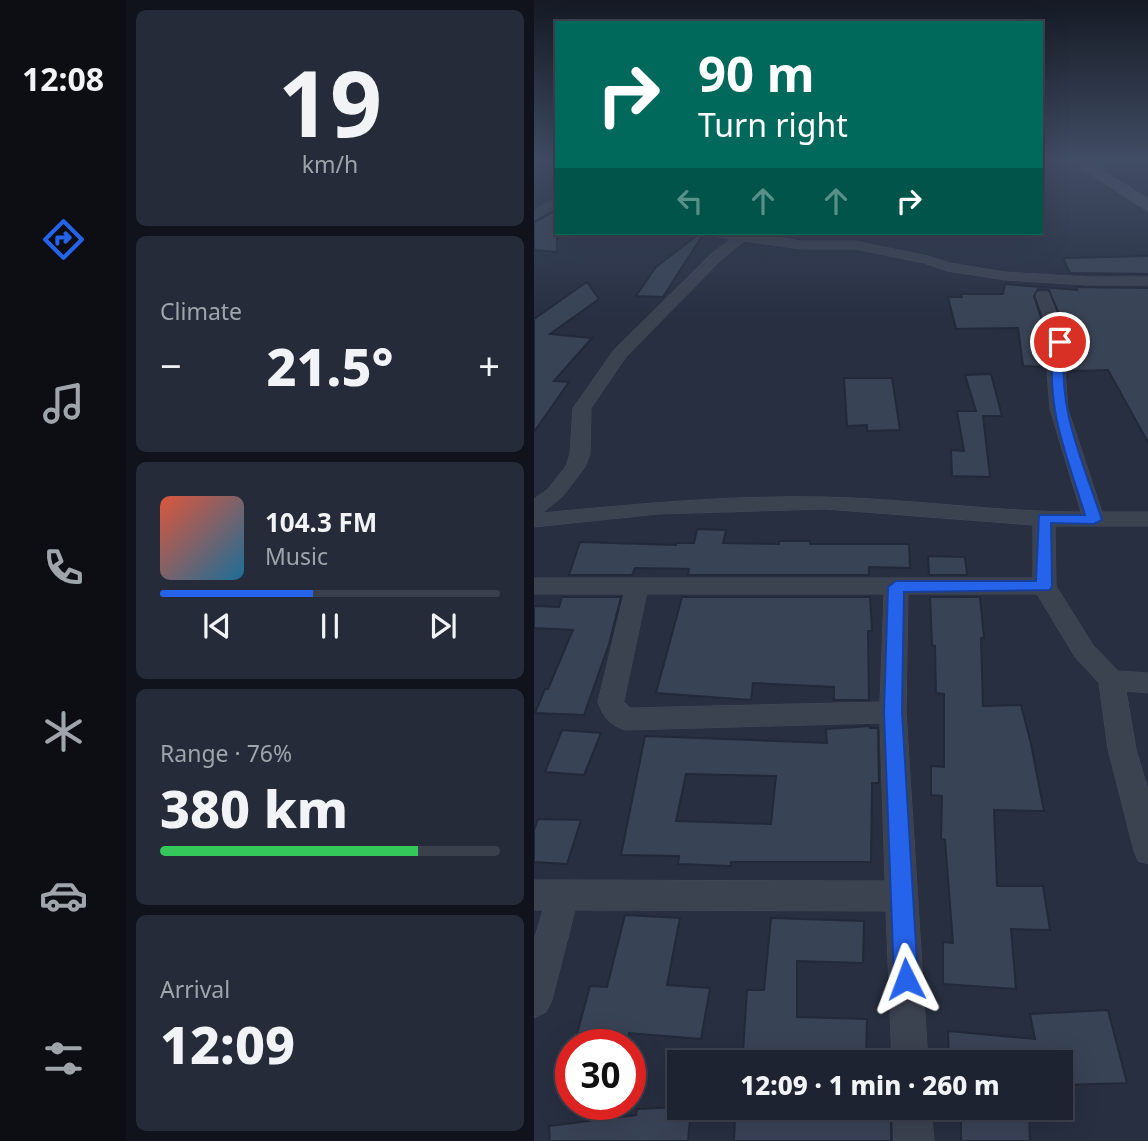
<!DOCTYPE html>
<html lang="en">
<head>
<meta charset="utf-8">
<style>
  body { margin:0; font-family:"Noto Sans",sans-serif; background:#252b39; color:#f1f3f6; height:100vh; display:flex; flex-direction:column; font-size:26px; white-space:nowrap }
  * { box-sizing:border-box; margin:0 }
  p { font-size:23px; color:#a0a4ab }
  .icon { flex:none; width:38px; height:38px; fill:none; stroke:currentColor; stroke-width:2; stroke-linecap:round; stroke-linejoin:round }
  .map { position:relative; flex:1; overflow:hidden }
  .sheet { display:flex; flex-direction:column; gap:10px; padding:10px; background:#10131b; width:408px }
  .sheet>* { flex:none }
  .guide { position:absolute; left:21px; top:21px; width:488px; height:214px; border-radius:0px; box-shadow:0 7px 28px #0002,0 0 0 2px #3b404d; background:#00695c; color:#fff; overflow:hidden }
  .speed { position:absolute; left:21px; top:1029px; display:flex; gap:14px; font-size:35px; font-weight:700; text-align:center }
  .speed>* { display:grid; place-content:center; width:91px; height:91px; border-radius:50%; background:#1d2331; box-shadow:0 7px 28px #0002,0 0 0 2px #3b404d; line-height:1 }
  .speed .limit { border:10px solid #d22; background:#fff; color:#111 }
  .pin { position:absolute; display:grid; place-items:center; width:60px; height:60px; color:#fff; margin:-30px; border:4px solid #fff; border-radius:50%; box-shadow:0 2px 7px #0007 }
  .me { position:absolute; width:77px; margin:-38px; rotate:357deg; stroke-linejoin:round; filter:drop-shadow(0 0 5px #0008) }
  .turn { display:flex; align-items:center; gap:24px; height:147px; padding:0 28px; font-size:32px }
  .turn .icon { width:91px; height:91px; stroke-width:2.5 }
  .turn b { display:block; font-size:49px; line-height:60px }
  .lanes { display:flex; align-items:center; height:66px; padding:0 28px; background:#0003; justify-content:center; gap:35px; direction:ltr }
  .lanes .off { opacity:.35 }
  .big { font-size:52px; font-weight:800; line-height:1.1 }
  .sheet .card { flex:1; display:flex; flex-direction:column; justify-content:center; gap:10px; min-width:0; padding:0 24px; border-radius:10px; background:#252b39 }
  .sheet .dial { align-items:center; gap:0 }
  .dial b { font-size:91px; line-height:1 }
  .song { display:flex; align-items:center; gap:21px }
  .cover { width:84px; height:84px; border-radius:10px; background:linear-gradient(135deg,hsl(10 70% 55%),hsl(200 70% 35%)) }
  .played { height:7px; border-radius:4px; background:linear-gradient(90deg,#2563eb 45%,#3b404d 45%) }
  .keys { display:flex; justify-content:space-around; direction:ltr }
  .heat { display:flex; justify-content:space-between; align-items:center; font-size:38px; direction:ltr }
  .charge { height:10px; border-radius:5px; background:linear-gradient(90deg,#34c759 76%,#3b404d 0) }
  .trip { position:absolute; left:133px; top:1050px; width:406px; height:70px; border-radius:0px; background:#1d2331; box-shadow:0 7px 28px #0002,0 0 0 2px #3b404d; font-weight:800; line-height:70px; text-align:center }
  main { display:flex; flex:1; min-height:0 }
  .dock { display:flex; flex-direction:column; width:126px; justify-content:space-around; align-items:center; background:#0c0e14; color:#a0a4ab }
  .dock .icon { width:49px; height:49px }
  .dock .on { color:#2563eb }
  .dock b { font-size:32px; color:#f1f3f6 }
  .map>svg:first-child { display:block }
  .building { fill:#394356; stroke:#222938; stroke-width:2; fill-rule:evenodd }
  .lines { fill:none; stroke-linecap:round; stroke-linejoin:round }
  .minor-casing { stroke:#454b5a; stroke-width:1 }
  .secondary-casing { stroke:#454b5a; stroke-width:1 }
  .minor { fill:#3b4250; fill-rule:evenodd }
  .secondary { fill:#495063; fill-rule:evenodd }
  .route { fill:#2563eb; stroke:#184099; stroke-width:2 }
</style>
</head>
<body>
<main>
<nav class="dock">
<b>12:08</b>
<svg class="icon on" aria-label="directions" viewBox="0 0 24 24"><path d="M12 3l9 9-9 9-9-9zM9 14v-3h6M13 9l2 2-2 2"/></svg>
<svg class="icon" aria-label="music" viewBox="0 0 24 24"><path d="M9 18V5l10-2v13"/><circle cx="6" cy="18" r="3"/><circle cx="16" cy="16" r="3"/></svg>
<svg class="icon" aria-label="phone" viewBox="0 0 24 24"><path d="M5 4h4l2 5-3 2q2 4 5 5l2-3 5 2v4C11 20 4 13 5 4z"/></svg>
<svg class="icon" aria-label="climate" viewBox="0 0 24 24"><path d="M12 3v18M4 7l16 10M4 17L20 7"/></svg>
<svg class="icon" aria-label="car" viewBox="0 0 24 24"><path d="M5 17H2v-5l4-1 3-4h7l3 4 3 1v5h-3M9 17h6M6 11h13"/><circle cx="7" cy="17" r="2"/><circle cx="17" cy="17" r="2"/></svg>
<svg class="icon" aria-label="filters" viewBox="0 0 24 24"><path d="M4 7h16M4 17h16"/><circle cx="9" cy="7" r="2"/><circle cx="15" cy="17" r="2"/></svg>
</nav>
<section class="sheet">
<div class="card dial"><b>19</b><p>km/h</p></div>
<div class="card"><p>Climate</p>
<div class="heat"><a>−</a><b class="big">21.5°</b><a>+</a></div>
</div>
<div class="card">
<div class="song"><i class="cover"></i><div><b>104.3 FM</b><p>Music</p></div></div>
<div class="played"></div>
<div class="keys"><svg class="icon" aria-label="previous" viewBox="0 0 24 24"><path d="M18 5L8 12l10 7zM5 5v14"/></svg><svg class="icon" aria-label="pause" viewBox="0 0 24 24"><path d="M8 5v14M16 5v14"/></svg><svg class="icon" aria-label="next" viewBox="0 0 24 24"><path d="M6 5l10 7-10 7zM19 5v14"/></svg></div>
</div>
<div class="card"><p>Range · 76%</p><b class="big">380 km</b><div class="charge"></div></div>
<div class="card"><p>Arrival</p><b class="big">12:09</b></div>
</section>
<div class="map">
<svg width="615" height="1141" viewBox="0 0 615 1141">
  <rect width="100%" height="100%" fill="#272f41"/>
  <!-- building -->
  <path class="building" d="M23,210V252L0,250V222Z
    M166,233H170L129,297L102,296L122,267Z
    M615,256V274L536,273L529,258Z
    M53,282L65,299L16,334L58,338L20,381L35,382L0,432V319Z
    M471,284L543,290L542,287L615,288V444L574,370L539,371L534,368L536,341L515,290L504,289L500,296L515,342L511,367L489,366L484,328L422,329L414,297H428L427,294H469Z
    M457,374L468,416H449L456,477L418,476L417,450L430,451L423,411H442L431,375Z
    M310,378H358L366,430L333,431V425L313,426Z
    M163,529L192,530L189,543L245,544V541H276V544H375L376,568L335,567V575H154L155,569L101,568L98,575H35L46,542L142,545V543H160Z
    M394,556L431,557L433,575H395Z
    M28,597H87L75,644L50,715L1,713L11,689H14L39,630L0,628V606L25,607Z
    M148,597H336L338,631H334L335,700H300V687L219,683L217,700L122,693Z
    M396,597H446L450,638H447L449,706L487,705L497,744L510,811L460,810L463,886H509L516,930L477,929L482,989L409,984V942L419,943L411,840L407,839L408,796L397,795V766L410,767V694L402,693L401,646L398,645Z
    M336,726V728H344L345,783H338L337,862H197V866L144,864L145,856L87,855L111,736L293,743L292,729ZM152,774L242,776L237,824L142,821Z
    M28,730L67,733L50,775L11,772Z
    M4,819L47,820L33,864L0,862V830Z
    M91,915L146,918L133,985L176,988L167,1039L95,1033L93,1045H40L56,986L73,987Z
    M237,918L330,921L329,963L263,961V1017L333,1019L332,1060L281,1057L282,1050L209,1052L213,990H230Z
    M574,1010L593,1083L527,1085V1062H415L414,1031L501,1039L496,1014Z
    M145,1107L157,1108L154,1141H16L15,1126L102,1115L103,1109Z
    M276,1108H357V1141H200L201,1118L276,1114Z
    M427,1108L495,1113L496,1141H427Z"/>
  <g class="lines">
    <!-- minor casing -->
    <g class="minor-casing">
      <path id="minor" d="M510,160H549V161C541,167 518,166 510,160Z
        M23,198V207L0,220V211Z
        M178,233H218L267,241H321L394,256L416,263L471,272L553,277H615V285H553L471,280L413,271L390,263L321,249H267L210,241L187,260L92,357L57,408L56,454L51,467L28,497L8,513C102,504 197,495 291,497C377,499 462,512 547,512L516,409L513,371L518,342L502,295L504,292H514L534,342L531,371L534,409L568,512H615V526H521L522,586L559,645L584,671L615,673V693L592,691L602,749L615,793V864L604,861L600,851L574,749L565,683L541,657L503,594H374L372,712L394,1062H358L352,911L41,910L18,1000L12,1012L0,1018V940L9,910H0V880L351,881L346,723L91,730C76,725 69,717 64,702L90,594H0V578H499V525L291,509L124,514L0,527V499L14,489L32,466L36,454L39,408L80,350L177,254L197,239L179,236ZM113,594H350L346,702L96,708L90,702Z
        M359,1108H397L400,1141H360Z"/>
    </g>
    <!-- secondary casing -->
    <g class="secondary-casing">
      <path id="secondary" d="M534,160H552L615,199V212Z"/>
    </g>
    <!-- minor -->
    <use href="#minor" class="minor"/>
    <!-- secondary -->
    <use href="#secondary" class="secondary"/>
  </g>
  <!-- sky -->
  <linearGradient id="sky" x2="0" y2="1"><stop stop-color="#151a24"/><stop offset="0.5" stop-color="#414d65"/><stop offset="1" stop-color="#414d65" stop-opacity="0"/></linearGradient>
  <rect width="615" height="319" fill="url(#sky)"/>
  <!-- route -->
  <path class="route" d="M526,338L531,342C523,410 547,456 568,520L560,524L517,523L518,586L516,590L370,592L368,712L384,979L380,988L372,991L363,988L360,979L350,712L354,587L362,581H502L505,515H551C532,452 511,409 520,342Z"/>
</svg>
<div class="speed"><div class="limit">30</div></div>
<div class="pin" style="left:526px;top:342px;background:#d93025"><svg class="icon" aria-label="arrive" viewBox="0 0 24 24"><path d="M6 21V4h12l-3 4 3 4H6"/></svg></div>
<svg class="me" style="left:372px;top:979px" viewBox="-20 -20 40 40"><path d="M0-17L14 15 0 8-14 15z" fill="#2563eb" stroke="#fff" stroke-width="4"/></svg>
<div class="trip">12:09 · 1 min · 260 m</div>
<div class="guide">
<div class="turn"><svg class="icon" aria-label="right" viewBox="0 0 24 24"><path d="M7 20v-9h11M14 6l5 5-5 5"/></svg><div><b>90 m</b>Turn right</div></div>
<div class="lanes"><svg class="icon off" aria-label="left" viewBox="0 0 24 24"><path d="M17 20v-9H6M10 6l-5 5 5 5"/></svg><svg class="icon off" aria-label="ahead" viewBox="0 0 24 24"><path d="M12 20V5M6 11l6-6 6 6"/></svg><svg class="icon off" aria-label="ahead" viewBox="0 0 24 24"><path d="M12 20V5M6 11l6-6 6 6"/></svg><svg class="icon" aria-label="right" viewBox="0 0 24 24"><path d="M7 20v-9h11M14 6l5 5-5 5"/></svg></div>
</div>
</div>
</main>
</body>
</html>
